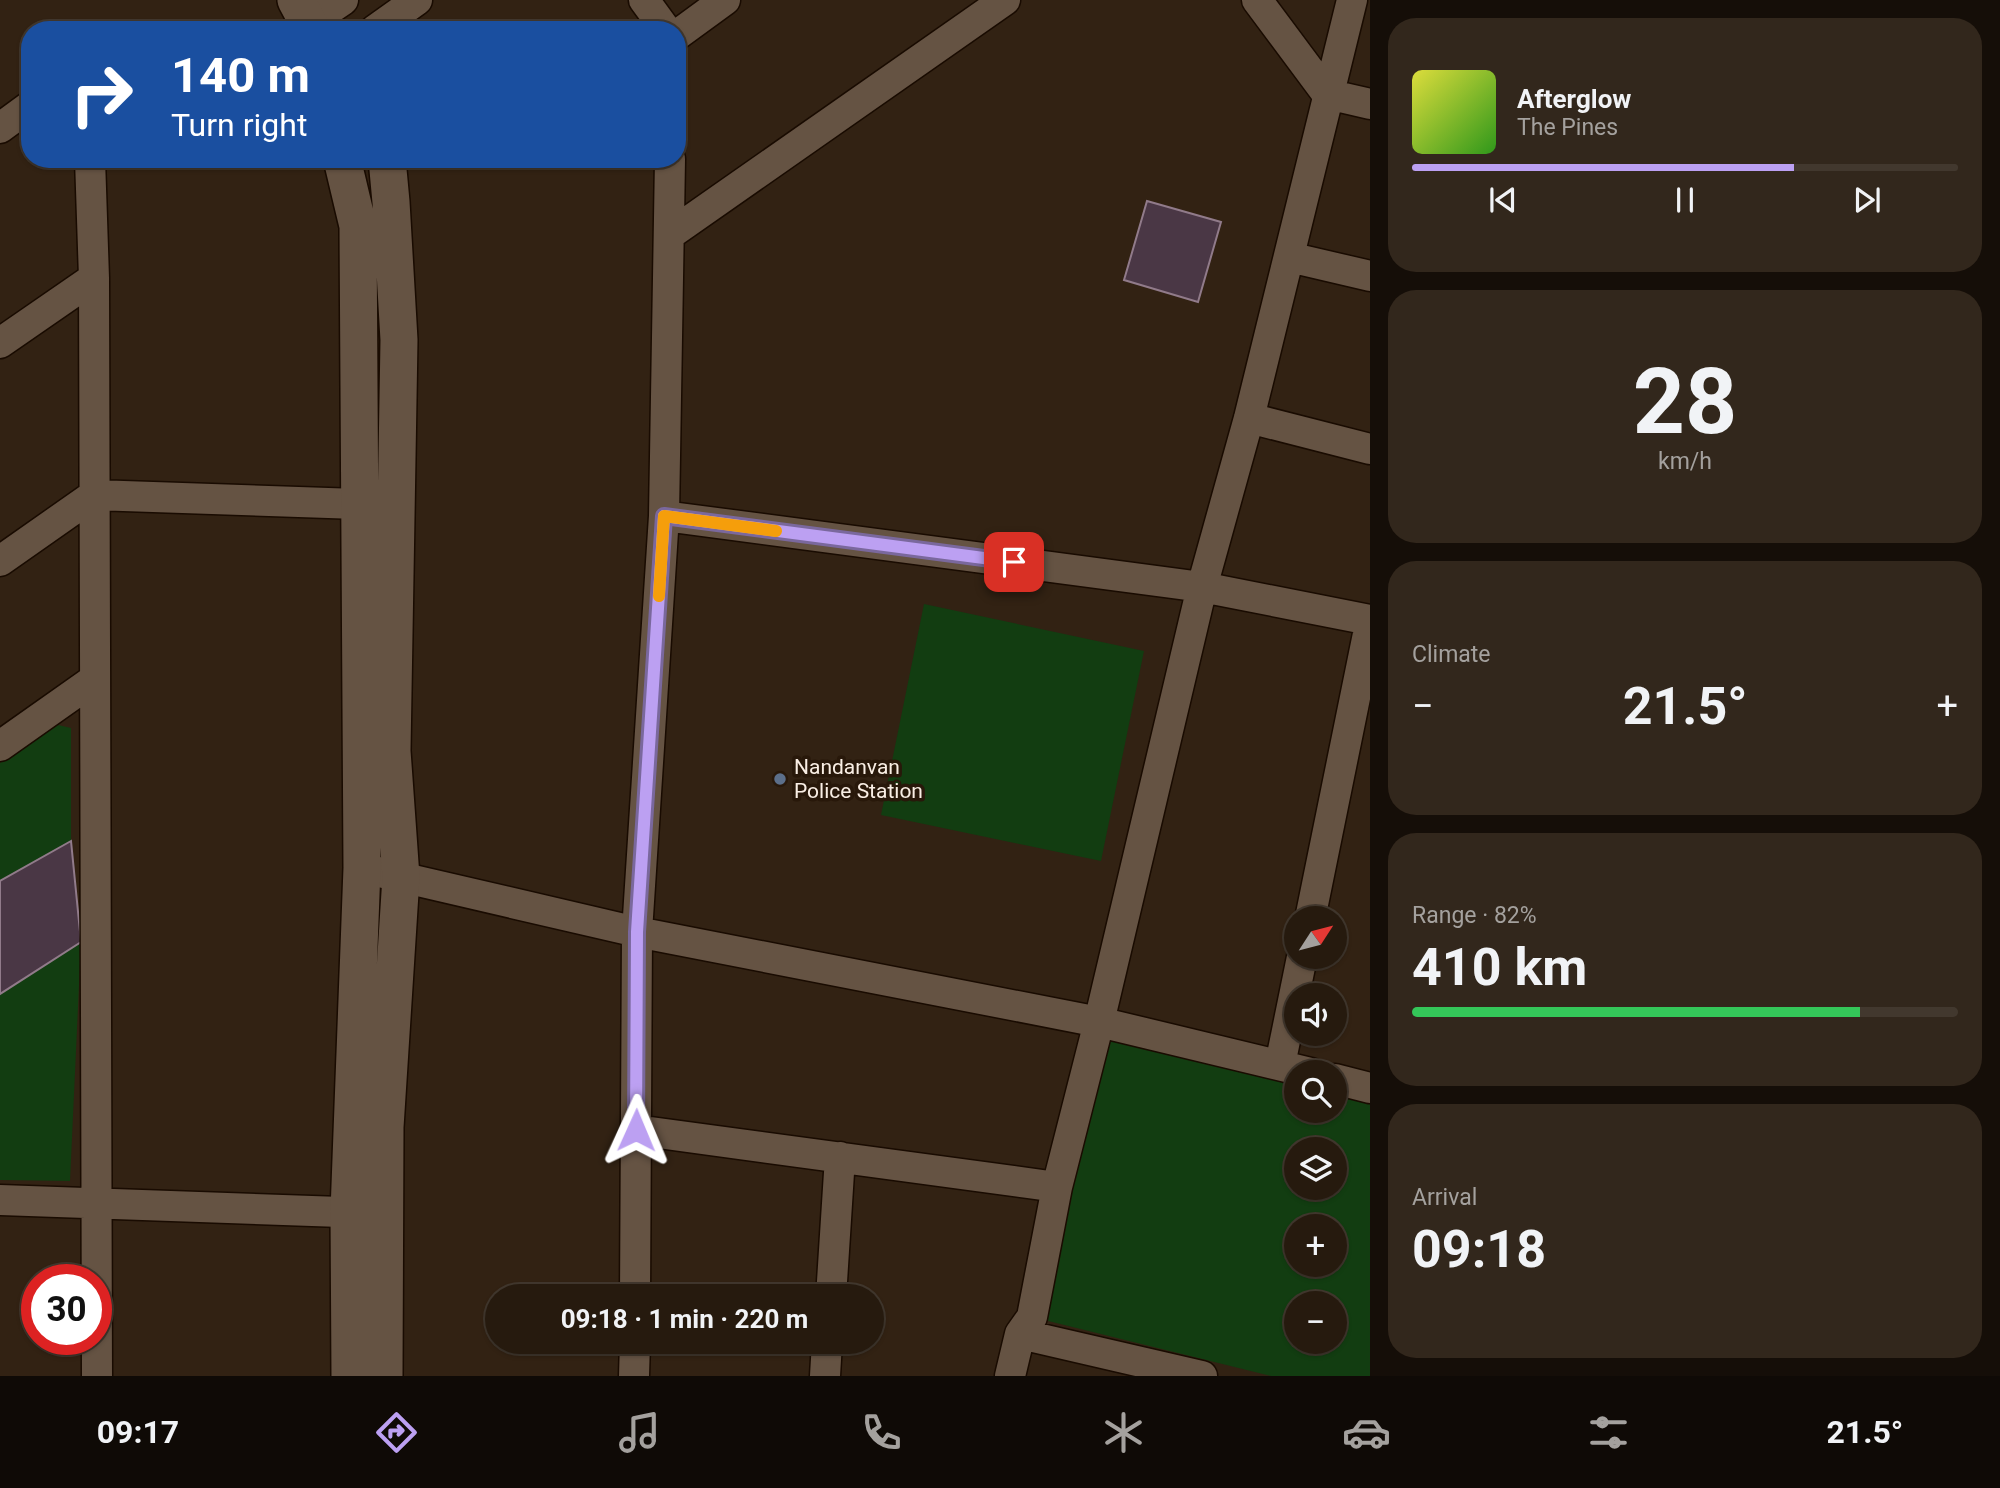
<!DOCTYPE html>
<html lang="en">
<head>
<meta charset="utf-8">
<style>
  body { margin:0; font-family:Roboto,sans-serif; background:#32271c; color:#f1f3f6; height:100vh; display:flex; flex-direction:column; font-size:26px; white-space:nowrap }
  * { box-sizing:border-box; margin:0 }
  p { font-size:23px; color:#a4a19e }
  .icon { flex:none; width:38px; height:38px; fill:none; stroke:currentColor; stroke-width:2; stroke-linecap:round; stroke-linejoin:round }
  .map { position:relative; flex:1; overflow:hidden }
  .side { display:flex; flex-direction:column; gap:18px; padding:18px; background:#150e08; width:630px }
  .side>* { flex:none }
  .hud { position:absolute; left:21px; top:21px; width:665px; height:147px; border-radius:28px; box-shadow:0 2px 5px #0004,0 0 0 2px #42382e; background:#1a4fa0; color:#fff; overflow:hidden }
  .needle { width:46px; rotate:54deg }
  .tools { position:absolute; left:1284px; top:906px; display:grid; gap:14px }
  .tools a { display:grid; place-items:center; width:63px; height:63px; border-radius:50%; background:#261a0e; box-shadow:0 2px 5px #0004,0 0 0 2px #42382e; font-size:35px }
  .speed { position:absolute; left:21px; top:1264px; display:flex; gap:14px; font-size:35px; font-weight:700; text-align:center }
  .speed>* { display:grid; place-content:center; width:91px; height:91px; border-radius:50%; background:#261a0e; box-shadow:0 2px 5px #0004,0 0 0 2px #42382e; line-height:1 }
  .speed .limit { border:10px solid #d22; background:#fff; color:#111 }
  .pin { position:absolute; display:grid; place-items:center; width:60px; height:60px; color:#fff; margin:-30px; border-radius:14px; box-shadow:0 4px 10px #0006 }
  .me { position:absolute; width:77px; margin:-38px; rotate:1deg; stroke-linejoin:round; filter:drop-shadow(0 0 5px #0008) }
  .turn { display:flex; align-items:center; gap:24px; height:147px; padding:0 35px; font-size:32px }
  .turn .icon { width:91px; height:91px; stroke-width:2.5 }
  .turn b { display:block; font-size:49px; line-height:60px }
  .big { font-size:52px; font-weight:700; line-height:1.1 }
  .side .tile { flex:1; display:flex; flex-direction:column; justify-content:center; gap:10px; min-width:0; padding:0 24px; border-radius:28px; background:#32271c }
  .side .dial { align-items:center; gap:0 }
  .dial b { font-size:91px; line-height:1 }
  .song { display:flex; align-items:center; gap:21px }
  .cover { width:84px; height:84px; border-radius:10px; background:linear-gradient(135deg,hsl(60 70% 55%),hsl(110 70% 35%)) }
  .played { height:7px; border-radius:4px; background:linear-gradient(90deg,#bca0f2 70%,#42382e 70%) }
  .keys { display:flex; justify-content:space-around; direction:ltr }
  .heat { display:flex; justify-content:space-between; align-items:center; font-size:38px; direction:ltr }
  .charge { height:10px; border-radius:5px; background:linear-gradient(90deg,#34c759 82%,#42382e 0) }
  .trip { position:absolute; left:485px; top:1284px; width:399px; height:70px; border-radius:35px; background:#261a0e; box-shadow:0 2px 5px #0004,0 0 0 2px #42382e; font-weight:700; line-height:70px; text-align:center }
  .menu { display:flex; height:112px; justify-content:space-around; align-items:center; background:#0f0a06; color:#a4a19e }
  .menu .icon { width:49px; height:49px }
  .menu .active { color:#bca0f2 }
  .menu b { font-size:32px; color:#f1f3f6 }
  main { display:flex; flex:1; min-height:0 }
  .map>svg:first-child { display:block }
  .green { fill:#123d11; fill-rule:evenodd }
  .building { fill:#4a3745; stroke:#917b8a; stroke-width:2 }
  .lines { fill:none; stroke-linecap:round; stroke-linejoin:round }
  .minor-casing { stroke:#190b01; stroke-width:33 }
  .tertiary-casing { stroke:#190b01; stroke-width:40 }
  .minor { stroke:#655343; stroke-width:30 }
  .tertiary { stroke:#655343; stroke-width:37 }
  .route-casing { stroke:#7a689d; stroke-width:18 }
  .route { stroke:#bca0f2; stroke-width:12 }
  .slow { stroke:#f59e0b; stroke-width:12 }
  .service-dot { fill:#5c6f8a; stroke:#28180a; stroke-width:2.5 }
  .labels { text-anchor:middle; stroke-width:7; stroke-linejoin:round; paint-order:stroke }
  .poi-label { font-size:21px; fill:#f9eee4; stroke:#28180a; text-anchor:start }
</style>
</head>
<body>
<main>
<div class="map">
<svg width="1370" height="1376" viewBox="0 0 1370 1376">
  <rect width="100%" height="100%" fill="#322213"/>
  <!-- green -->
  <path class="green" d="M924,604L1144,651L1101,861L881,815Z
    M54,724L71,728V841L0,881V763Z
    M81,942L70,1181L0,1180V994Z
    M1099,1022L1297,1073V1111H1335V1081L1370,1091V1376H1271L1032,1317ZM1297,1150H1335V1188H1297ZM1297,1227H1335V1265H1297ZM1297,1304H1335V1342H1297Z"/>
  <!-- building -->
  <path class="building" d="M1147,201L1221,222L1198,302L1124,280Z
    M71,841L81,942L0,994V881Z"/>
  <g class="lines">
    <!-- minor casing -->
    <g class="minor-casing">
      <path id="minor" d="M644,0L666,30
        M1257,0L1327,94L1370,104
        M309,23L343,0
        M375,30L417,0
        M677,35L725,0
        M0,128L30,106
        M90,159L94,278L97,1376
        M670,159L664,516L1202,587L1370,620
        M669,235L1005,0
        M1289,257L1370,276
        M0,343L94,278
        M1249,418L1370,449
        M0,561L94,495L358,504
        M0,746L95,679
        M379,872L637,932L1099,1022L1311,1073
        M1310,919L1370,624
        M1280,1065L1302,957
        M1335,1079L1370,1088
        M636,1130L1057,1187
        M0,1200L370,1213
        M635,1297L637,932L664,516
        M831,1297L840,1157
        M1020,1334L1202,1376
        M634,1376L635,1342
        M825,1376L827,1342
        M1010,1376L1020,1334L1032,1317L1057,1187L1099,1022L1202,587L1249,418L1352,0"/>
    </g>
    <!-- tertiary casing -->
    <g class="tertiary-casing">
      <path id="tertiary" d="M296,0L312,30
        M342,159L358,226L362,868L349,1212L350,1376
        M384,1376L385,1127L401,877L392,751L399,340L391,202L387,159"/>
    </g>
    <!-- minor -->
    <use href="#minor" class="minor"/>
    <!-- tertiary -->
    <use href="#tertiary" class="tertiary"/>
  </g>
  <g class="lines">
    <!-- route casing -->
    <g class="route-casing">
      <path id="route" d="M636,1130L637,932L664,516L1014,562"/>
    </g>
    <!-- route -->
    <use href="#route" class="route"/>
    <!-- slow -->
    <path class="slow" d="M659,596L664,516L776,531"/>
  </g>
  <!-- markers -->
  <circle class="service-dot" cx="780" cy="779" r="7"/>
  <g class="labels">
    <!-- poi labels -->
    <g class="poi-label">
      <text x="794" y="774">Nandanvan<tspan x="794" dy="24">Police Station</tspan></text>
    </g>
  </g>
</svg>
<div class="tools">
<a><svg class="needle" viewBox="-14 -14 28 28"><path d="M0-13l5 13h-10z" fill="#e53935"/><path d="M0 13l5-13h-10z" fill="#a4a19e"/></svg></a>
<a><svg class="icon" aria-label="sound" viewBox="0 0 24 24"><path d="M4 9h4l5-4v14l-5-4H4zM17 9q2 3 0 6"/></svg></a>
<a><svg class="icon" aria-label="search" viewBox="0 0 24 24"><circle cx="10" cy="10" r="6"/><path d="M15 15l6 6"/></svg></a>
<a><svg class="icon" aria-label="layers" viewBox="0 0 24 24"><path d="M12 4l9 5-9 5-9-5zM3 14l9 5 9-5"/></svg></a>
<a>+</a>
<a>−</a>
</div>
<div class="speed"><div class="limit">30</div></div>
<div class="pin" style="left:1014px;top:562px;background:#d93025"><svg class="icon" aria-label="arrive" viewBox="0 0 24 24"><path d="M6 21V4h12l-3 4 3 4H6"/></svg></div>
<svg class="me" style="left:636px;top:1130px" viewBox="-20 -20 40 40"><path d="M0-17L14 15 0 8-14 15z" fill="#bca0f2" stroke="#fff" stroke-width="4"/></svg>
<div class="trip">09:18 · 1 min · 220 m</div>
<div class="hud">
<div class="turn"><svg class="icon" aria-label="right" viewBox="0 0 24 24"><path d="M7 20v-9h11M14 6l5 5-5 5"/></svg><div><b>140 m</b>Turn right</div></div>
</div>
</div>
<section class="side">
<div class="tile">
<div class="song"><i class="cover"></i><div><b>Afterglow</b><p>The Pines</p></div></div>
<div class="played"></div>
<div class="keys"><svg class="icon" aria-label="previous" viewBox="0 0 24 24"><path d="M18 5L8 12l10 7zM5 5v14"/></svg><svg class="icon" aria-label="pause" viewBox="0 0 24 24"><path d="M8 5v14M16 5v14"/></svg><svg class="icon" aria-label="next" viewBox="0 0 24 24"><path d="M6 5l10 7-10 7zM19 5v14"/></svg></div>
</div>
<div class="tile dial"><b>28</b><p>km/h</p></div>
<div class="tile"><p>Climate</p>
<div class="heat"><a>−</a><b class="big">21.5°</b><a>+</a></div>
</div>
<div class="tile"><p>Range · 82%</p><b class="big">410 km</b><div class="charge"></div></div>
<div class="tile"><p>Arrival</p><b class="big">09:18</b></div>
</section>
</main>
<nav class="menu">
<b>09:17</b>
<svg class="icon active" aria-label="directions" viewBox="0 0 24 24"><path d="M12 3l9 9-9 9-9-9zM9 14v-3h6M13 9l2 2-2 2"/></svg>
<svg class="icon" aria-label="music" viewBox="0 0 24 24"><path d="M9 18V5l10-2v13"/><circle cx="6" cy="18" r="3"/><circle cx="16" cy="16" r="3"/></svg>
<svg class="icon" aria-label="phone" viewBox="0 0 24 24"><path d="M5 4h4l2 5-3 2q2 4 5 5l2-3 5 2v4C11 20 4 13 5 4z"/></svg>
<svg class="icon" aria-label="climate" viewBox="0 0 24 24"><path d="M12 3v18M4 7l16 10M4 17L20 7"/></svg>
<svg class="icon" aria-label="car" viewBox="0 0 24 24"><path d="M5 17H2v-5l4-1 3-4h7l3 4 3 1v5h-3M9 17h6M6 11h13"/><circle cx="7" cy="17" r="2"/><circle cx="17" cy="17" r="2"/></svg>
<svg class="icon" aria-label="filters" viewBox="0 0 24 24"><path d="M4 7h16M4 17h16"/><circle cx="9" cy="7" r="2"/><circle cx="15" cy="17" r="2"/></svg>
<b>21.5°</b>
</nav>
</body>
</html>
